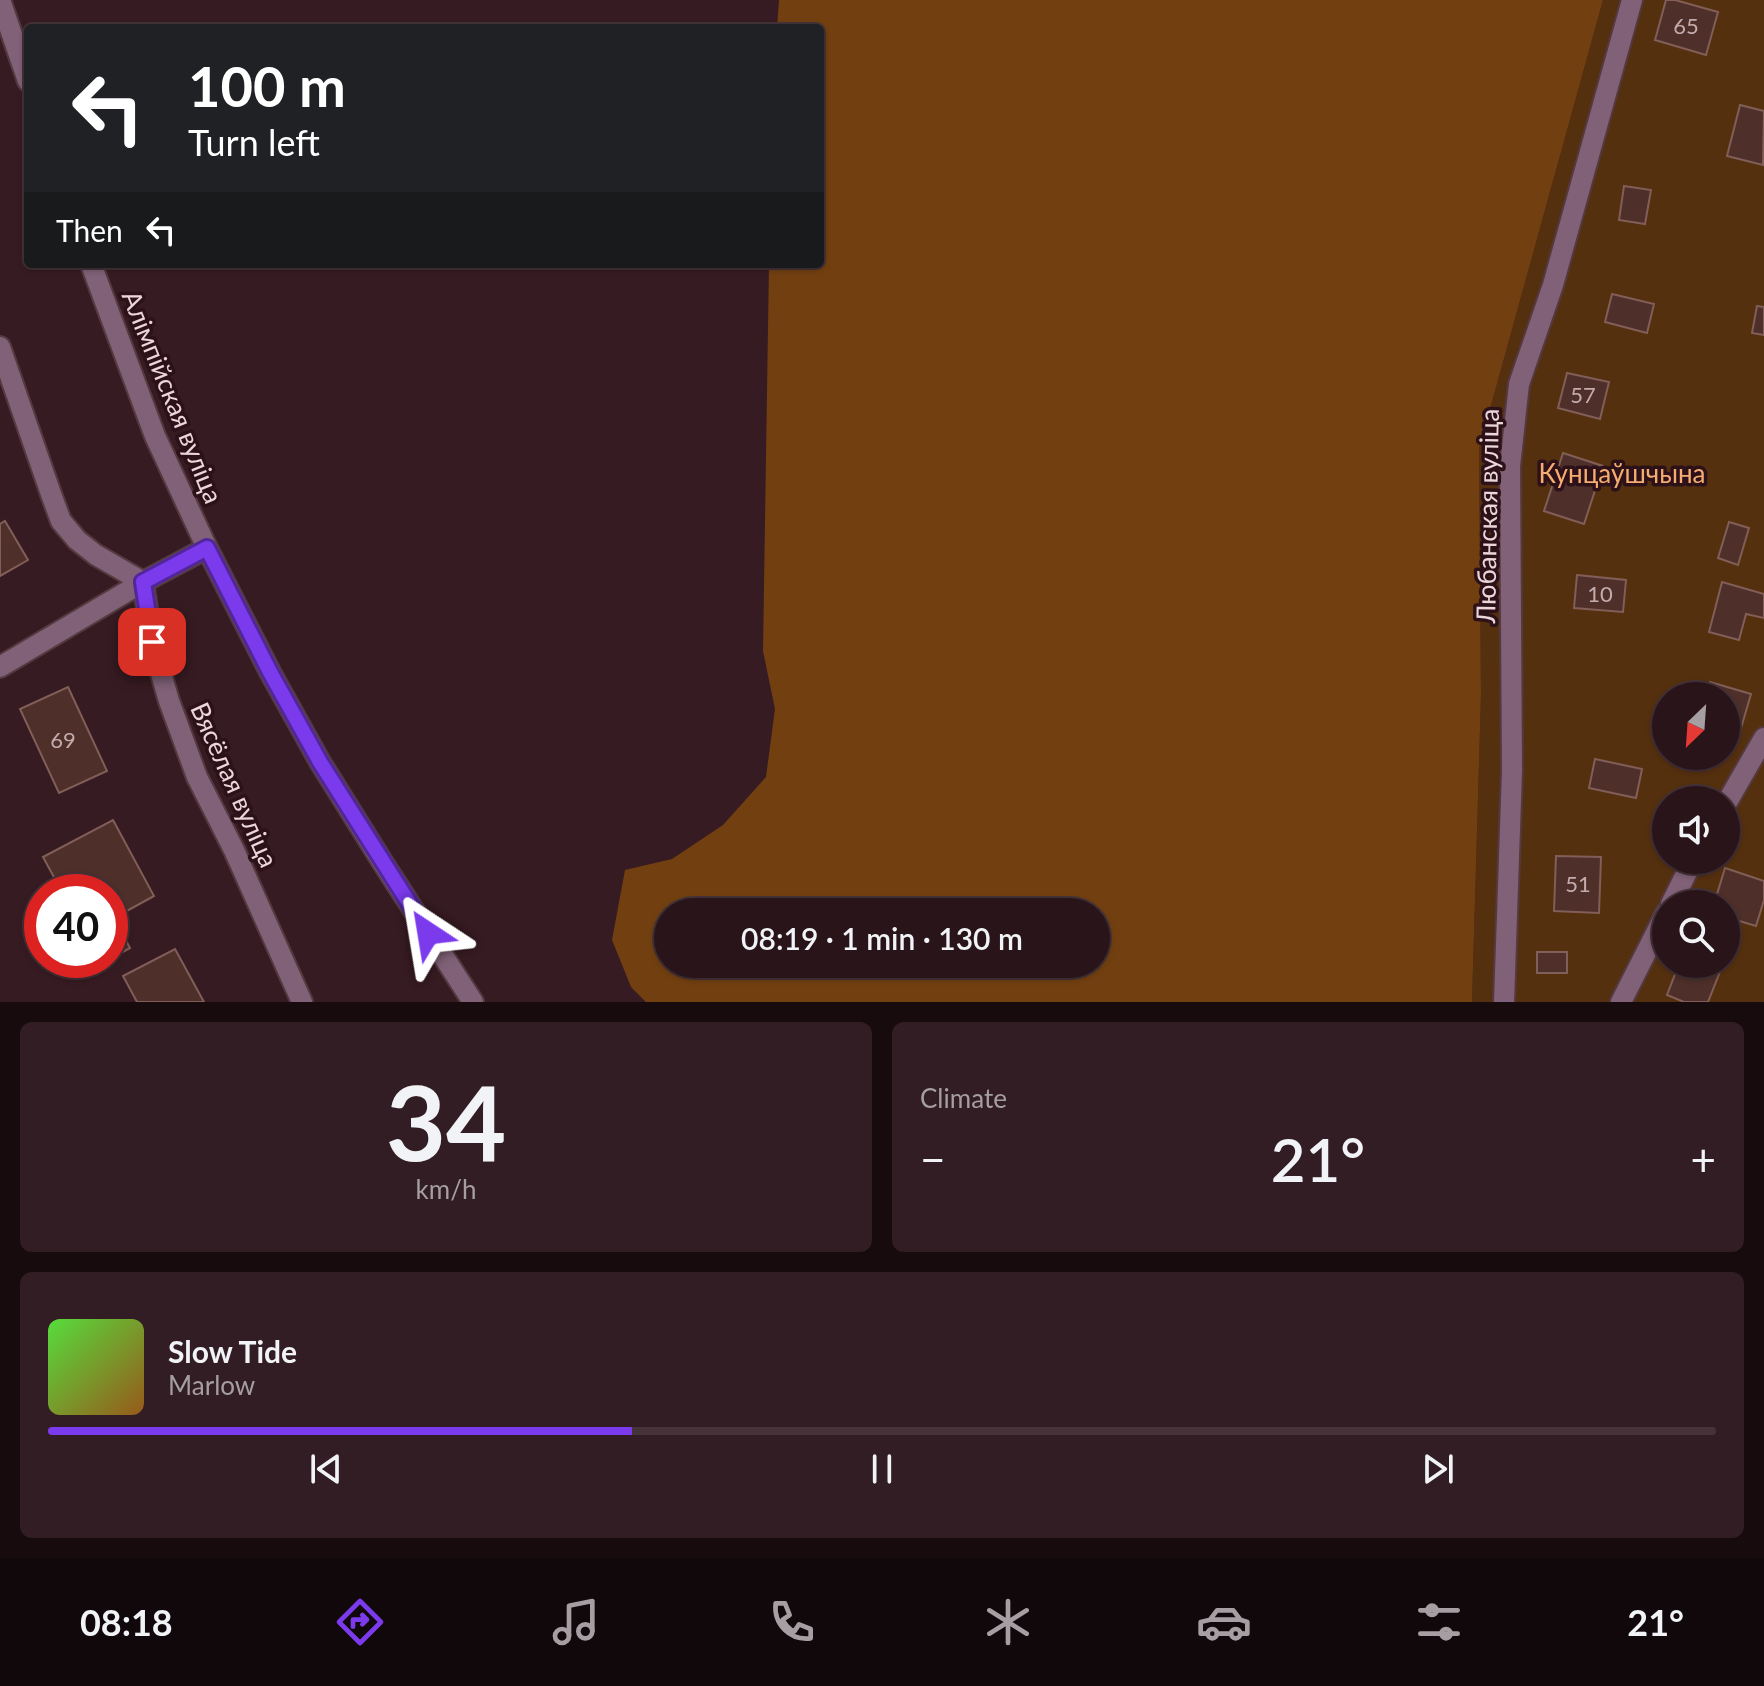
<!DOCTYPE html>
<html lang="en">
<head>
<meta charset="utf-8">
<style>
  body { margin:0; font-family:Lato,sans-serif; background:#311d23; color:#f1f3f6; height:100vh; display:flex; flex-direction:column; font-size:30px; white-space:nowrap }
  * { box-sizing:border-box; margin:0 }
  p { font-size:26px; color:#a59ea2 }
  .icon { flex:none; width:44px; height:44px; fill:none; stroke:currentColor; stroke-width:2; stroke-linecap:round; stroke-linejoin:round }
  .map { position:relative; height:1002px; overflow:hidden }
  .drawer { display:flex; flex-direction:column; gap:20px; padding:20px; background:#170b0e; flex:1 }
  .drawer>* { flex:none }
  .guide { position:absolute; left:24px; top:24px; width:800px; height:244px; border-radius:8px; box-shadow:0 2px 6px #0004,0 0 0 2px #453339; background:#202124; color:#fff; overflow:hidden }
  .needle { width:52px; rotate:205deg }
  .controls { position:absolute; left:1652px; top:682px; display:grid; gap:16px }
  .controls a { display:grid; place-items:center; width:88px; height:88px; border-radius:50%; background:#29141a; box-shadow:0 2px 6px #0004,0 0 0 2px #453339; font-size:40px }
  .speed { position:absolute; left:24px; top:874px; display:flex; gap:16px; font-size:40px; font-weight:700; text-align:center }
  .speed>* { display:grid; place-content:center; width:104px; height:104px; border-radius:50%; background:#29141a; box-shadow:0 2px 6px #0004,0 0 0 2px #453339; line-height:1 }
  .speed .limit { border:12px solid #d22; background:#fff; color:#111 }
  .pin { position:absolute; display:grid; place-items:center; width:68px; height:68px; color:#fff; margin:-34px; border-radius:16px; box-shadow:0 4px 12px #0006 }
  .me { position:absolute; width:88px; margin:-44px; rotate:327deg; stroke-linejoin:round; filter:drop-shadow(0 0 6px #0008) }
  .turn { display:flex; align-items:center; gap:28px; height:168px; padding:0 32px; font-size:36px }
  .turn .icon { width:104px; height:104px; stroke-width:2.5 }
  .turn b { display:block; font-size:56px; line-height:68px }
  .then { display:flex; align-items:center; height:76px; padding:0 32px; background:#0003; gap:16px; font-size:30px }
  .big { font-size:60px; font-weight:600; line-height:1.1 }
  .drawer .card { flex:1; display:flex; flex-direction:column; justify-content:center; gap:12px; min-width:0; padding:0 28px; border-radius:12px; background:#311d23 }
  .drawer .dial { align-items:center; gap:0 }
  .dial b { font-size:104px; line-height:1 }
  .song { display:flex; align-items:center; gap:24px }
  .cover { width:96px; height:96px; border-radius:12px; background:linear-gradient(135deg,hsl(110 70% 55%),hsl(30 70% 35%)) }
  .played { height:8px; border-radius:4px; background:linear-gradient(90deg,#7c3aed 35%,#453339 35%) }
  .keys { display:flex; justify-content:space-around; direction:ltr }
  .heat { display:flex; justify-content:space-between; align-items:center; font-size:44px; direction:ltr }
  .drawer .tiles { flex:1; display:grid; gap:20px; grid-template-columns:1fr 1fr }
  .card:last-child { grid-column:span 2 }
  .trip { position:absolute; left:654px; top:898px; width:456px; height:80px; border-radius:40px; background:#29141a; box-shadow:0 2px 6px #0004,0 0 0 2px #453339; font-weight:600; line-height:80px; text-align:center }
  .dock { display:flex; height:128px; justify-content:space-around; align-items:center; background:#10080a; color:#a59ea2 }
  .dock .icon { width:56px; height:56px }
  .dock .selected { color:#7c3aed }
  .dock b { font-size:36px; color:#f1f3f6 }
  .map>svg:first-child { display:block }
  .green { fill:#55300f; fill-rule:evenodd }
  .forest { fill:#724010; fill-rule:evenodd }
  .building { fill:#4e2f29; stroke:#815e57; stroke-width:2 }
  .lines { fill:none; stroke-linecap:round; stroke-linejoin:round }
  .minor-casing { stroke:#54393f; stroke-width:24 }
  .minor { stroke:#806177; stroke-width:20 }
  .route-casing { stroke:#51269a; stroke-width:20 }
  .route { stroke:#7c3aed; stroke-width:14 }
  .labels { text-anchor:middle; stroke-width:7; stroke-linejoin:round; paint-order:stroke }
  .number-label { font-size:22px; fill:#c4acae }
  .street-label { font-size:26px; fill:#ebd6da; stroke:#2d1119 }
  .park-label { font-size:26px; fill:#f6ac71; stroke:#2d1119 }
</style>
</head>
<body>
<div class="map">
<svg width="1764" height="1002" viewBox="0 0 1764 1002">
  <rect width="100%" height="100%" fill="#371b22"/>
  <!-- green -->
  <path class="green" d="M1603,0H1764V1002H1472L1481,695L1479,449ZM1666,696H1726V756H1666ZM1666,800H1726V860H1666ZM1666,904H1726V964H1666Z"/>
  <!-- forest -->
  <path class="forest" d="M779,0H1603L1479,449L1481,695L1472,1002H646L631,987L612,940L625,870L672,859L723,825L766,777L775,709L763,651L769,264H820V28H777ZM668,912H1096V964H668Z"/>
  <!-- building -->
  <path class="building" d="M1666,0H1675L1718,12L1706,55L1655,40Z
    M1740,105L1764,111L1763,165L1727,156Z
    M1624,186L1651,190L1645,224L1619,220Z
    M1612,294L1654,304L1647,333L1605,322Z
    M1757,306L1764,307V335L1752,333Z
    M1567,373L1609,382L1600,419L1558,408Z
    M1563,453L1603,466L1584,524L1544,511Z
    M5,521L28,560L0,576V524Z
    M1729,522L1749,528L1738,565L1718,558Z
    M1577,575L1626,580L1623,612L1574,608Z
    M1722,582L1764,594V618L1746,614L1739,640L1709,632Z
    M1710,682L1751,694L1737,742L1726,738V696H1705Z
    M68,687L107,771L59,793L20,709Z
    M1595,759L1642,769L1636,798L1589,788Z
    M113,820L154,896L114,918L130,948L110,959V892H62L43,857Z
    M1556,856L1601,857L1599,913L1554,911Z
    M1725,868L1764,881V900L1756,926L1726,917V904H1714Z
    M175,949L204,1002H137L123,976Z
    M1537,952H1567V973H1537Z
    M1679,964H1723L1708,1002H1684L1667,995Z"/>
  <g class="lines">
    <!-- minor casing -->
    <g class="minor-casing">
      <path id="minor" d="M0,0L28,81
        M91,264L155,436L207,548L270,672L320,762L383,863L473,1002
        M0,347L51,494L61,521L77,540L96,555L143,582L152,642L169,701L197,777L234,850L302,1002
        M0,667L143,582L207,548
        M1726,804L1764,738
        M1671,904L1693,860
        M1504,1002L1512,771L1510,466L1519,384L1553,285L1632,0
        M1621,1002L1666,913"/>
    </g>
    <!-- minor -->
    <use href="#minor" class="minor"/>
  </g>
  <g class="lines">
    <!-- route casing -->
    <g class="route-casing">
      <path id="route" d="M152,642L143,582L207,548L270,672L320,762L428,933"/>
    </g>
    <!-- route -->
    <use href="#route" class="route"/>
  </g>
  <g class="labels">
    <!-- number labels -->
    <g class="number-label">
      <text x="1686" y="34">65</text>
      <text x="1583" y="403">57</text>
      <text x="1600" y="602">10</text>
      <text x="63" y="748">69</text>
      <text x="1578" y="892">51</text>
    </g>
    <!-- street labels -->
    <g class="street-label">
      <text transform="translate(172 397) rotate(68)" y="9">Алімпійская вуліца</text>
      <text transform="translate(1488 516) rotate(-89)" y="9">Любанская вуліца</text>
      <text transform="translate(234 785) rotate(66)" y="9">Вясёлая вуліца</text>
    </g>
    <!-- park labels -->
    <g class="park-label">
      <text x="1622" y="483">Кунцаўшчына</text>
    </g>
  </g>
</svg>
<div class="controls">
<a><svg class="needle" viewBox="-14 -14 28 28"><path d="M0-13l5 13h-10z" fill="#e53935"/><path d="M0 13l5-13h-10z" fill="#a59ea2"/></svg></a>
<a><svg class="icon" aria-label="sound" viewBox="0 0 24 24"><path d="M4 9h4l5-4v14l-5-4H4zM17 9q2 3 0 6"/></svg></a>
<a><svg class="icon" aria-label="search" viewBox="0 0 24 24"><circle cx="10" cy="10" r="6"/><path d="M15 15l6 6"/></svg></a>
</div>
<div class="speed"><div class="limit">40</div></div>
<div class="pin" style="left:152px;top:642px;background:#d93025"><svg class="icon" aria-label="arrive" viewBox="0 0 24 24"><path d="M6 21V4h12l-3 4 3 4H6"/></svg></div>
<svg class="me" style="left:428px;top:933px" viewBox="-20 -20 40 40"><path d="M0-17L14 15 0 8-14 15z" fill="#7c3aed" stroke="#fff" stroke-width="4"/></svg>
<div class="trip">08:19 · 1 min · 130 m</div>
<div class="guide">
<div class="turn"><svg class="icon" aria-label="left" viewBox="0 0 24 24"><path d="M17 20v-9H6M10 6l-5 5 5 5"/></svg><div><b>100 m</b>Turn left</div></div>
<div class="then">Then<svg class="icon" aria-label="left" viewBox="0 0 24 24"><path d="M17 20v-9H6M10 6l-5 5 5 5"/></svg></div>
</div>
</div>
<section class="drawer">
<div class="tiles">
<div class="card dial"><b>34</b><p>km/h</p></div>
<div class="card"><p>Climate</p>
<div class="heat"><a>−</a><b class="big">21°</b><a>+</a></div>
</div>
<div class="card">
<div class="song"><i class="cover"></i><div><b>Slow Tide</b><p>Marlow</p></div></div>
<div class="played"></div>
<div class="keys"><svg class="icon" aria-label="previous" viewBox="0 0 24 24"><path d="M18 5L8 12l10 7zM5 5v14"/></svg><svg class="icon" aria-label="pause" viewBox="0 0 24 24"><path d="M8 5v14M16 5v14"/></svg><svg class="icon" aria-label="next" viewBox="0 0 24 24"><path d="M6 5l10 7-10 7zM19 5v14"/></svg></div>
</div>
</div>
</section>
<nav class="dock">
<b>08:18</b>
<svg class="icon selected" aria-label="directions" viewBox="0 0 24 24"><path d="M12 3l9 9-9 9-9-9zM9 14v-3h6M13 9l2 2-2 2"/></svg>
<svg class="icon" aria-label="music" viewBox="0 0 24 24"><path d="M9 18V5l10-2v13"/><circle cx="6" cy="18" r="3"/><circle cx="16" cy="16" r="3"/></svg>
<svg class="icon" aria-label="phone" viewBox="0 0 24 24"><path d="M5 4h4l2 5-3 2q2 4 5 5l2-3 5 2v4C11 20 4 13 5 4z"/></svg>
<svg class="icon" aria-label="climate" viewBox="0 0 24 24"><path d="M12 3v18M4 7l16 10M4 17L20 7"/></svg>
<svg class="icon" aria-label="car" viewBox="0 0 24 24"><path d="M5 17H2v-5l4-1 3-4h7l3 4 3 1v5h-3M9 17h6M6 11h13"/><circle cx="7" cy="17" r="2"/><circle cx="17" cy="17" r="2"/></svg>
<svg class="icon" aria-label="filters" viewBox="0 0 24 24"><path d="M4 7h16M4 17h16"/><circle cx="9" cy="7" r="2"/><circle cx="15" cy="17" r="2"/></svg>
<b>21°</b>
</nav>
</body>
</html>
